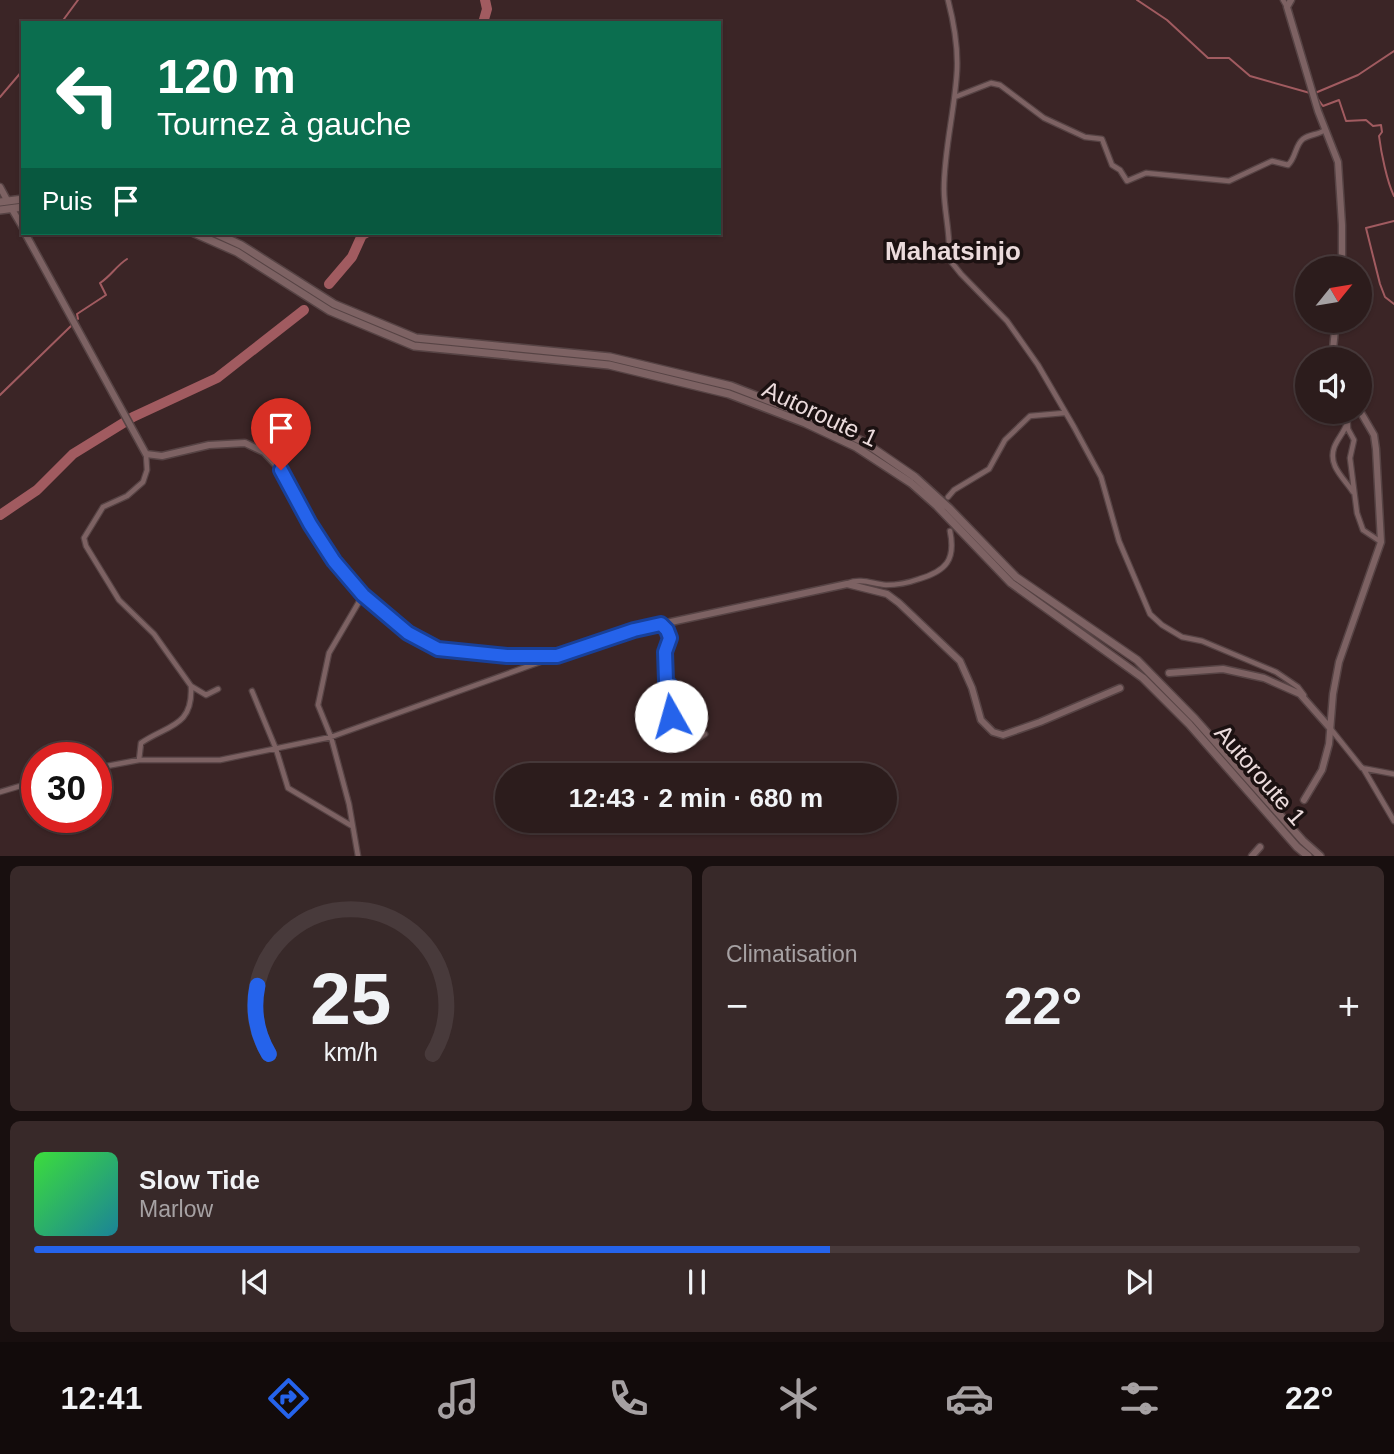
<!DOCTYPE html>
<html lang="fr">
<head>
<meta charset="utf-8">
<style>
  body { margin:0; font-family:Helvetica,sans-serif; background:#382929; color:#f1f3f6; height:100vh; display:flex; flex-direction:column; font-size:26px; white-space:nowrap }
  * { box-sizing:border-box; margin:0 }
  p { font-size:23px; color:#a6a1a3 }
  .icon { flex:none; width:38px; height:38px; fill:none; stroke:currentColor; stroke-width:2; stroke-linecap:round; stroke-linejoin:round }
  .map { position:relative; height:856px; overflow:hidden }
  .side { display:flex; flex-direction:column; gap:10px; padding:10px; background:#180f0f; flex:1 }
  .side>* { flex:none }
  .guide { position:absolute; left:21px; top:21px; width:700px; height:214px; border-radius:0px; box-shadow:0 2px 5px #0004,0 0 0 2px #483a3b; background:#0b6e4f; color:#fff; overflow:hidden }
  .needle { width:46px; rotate:60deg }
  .buttons { position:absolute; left:1295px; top:256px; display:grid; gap:14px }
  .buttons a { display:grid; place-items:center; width:77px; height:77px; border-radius:50%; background:#2c1c1c; box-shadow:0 2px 5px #0004,0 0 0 2px #483a3b; font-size:35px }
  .speed { position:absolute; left:21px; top:742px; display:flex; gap:14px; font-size:35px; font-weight:700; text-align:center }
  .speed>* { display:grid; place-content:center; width:91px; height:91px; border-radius:50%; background:#2c1c1c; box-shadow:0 2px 5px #0004,0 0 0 2px #483a3b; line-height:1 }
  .speed .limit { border:10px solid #d22; background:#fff; color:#111 }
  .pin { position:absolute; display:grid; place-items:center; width:60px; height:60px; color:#fff; margin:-72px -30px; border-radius:50% 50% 50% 0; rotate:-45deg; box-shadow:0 0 7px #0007 }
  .pin .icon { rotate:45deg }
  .me { position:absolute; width:77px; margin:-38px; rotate:353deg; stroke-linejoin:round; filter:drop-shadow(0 0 5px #0008) }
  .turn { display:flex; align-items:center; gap:24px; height:147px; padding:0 21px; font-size:32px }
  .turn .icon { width:91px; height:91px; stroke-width:2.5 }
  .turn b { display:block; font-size:49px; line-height:60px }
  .then { display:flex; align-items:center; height:66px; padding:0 21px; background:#0003; gap:14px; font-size:26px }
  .big { font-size:52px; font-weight:600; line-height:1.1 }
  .side .tile { flex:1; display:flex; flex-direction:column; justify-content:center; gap:10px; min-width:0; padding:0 24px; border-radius:10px; background:#382929 }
  .side .dial { align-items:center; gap:0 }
  .dial svg { height:182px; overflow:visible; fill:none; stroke:#483a3b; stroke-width:7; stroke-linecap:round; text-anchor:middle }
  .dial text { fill:#f1f3f6; stroke:none }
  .song { display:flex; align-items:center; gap:21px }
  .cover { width:84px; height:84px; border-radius:10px; background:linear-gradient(135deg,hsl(120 70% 55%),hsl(190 70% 35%)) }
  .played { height:7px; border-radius:4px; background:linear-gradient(90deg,#2563eb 60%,#483a3b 60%) }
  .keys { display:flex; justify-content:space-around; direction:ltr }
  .heat { display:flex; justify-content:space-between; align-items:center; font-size:38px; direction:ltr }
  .side .tiles { flex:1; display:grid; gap:10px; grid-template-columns:1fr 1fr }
  .tile:last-child { grid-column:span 2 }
  .trip { position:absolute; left:495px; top:763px; width:402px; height:70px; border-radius:35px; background:#2c1c1c; box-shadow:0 2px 5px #0004,0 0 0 2px #483a3b; font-weight:600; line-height:70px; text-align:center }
  .menu { display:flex; height:112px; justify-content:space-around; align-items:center; background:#120b0b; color:#a6a1a3 }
  .menu .icon { width:49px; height:49px }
  .menu .selected { color:#2563eb }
  .menu b { font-size:32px; color:#f1f3f6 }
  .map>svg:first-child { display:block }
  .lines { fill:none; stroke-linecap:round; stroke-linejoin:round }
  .stream { stroke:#a15b60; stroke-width:2 }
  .river { stroke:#a15b60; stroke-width:10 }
  .minor-casing { stroke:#564344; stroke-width:7 }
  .tertiary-casing { stroke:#564344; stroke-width:9 }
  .secondary-casing { stroke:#564344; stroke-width:10 }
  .minor { stroke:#7d6263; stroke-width:4.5 }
  .tertiary { stroke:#7d6263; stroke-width:6 }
  .secondary { stroke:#7d6263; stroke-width:7 }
  .route-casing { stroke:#184099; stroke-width:18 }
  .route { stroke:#2563eb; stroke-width:12 }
  .labels { text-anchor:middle; stroke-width:7; stroke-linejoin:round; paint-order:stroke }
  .street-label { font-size:24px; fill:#ebdbdc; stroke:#1b1111 }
  .neighbourhood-label { font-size:26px; font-weight:bold; fill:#ebdbdc; stroke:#1b1111 }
</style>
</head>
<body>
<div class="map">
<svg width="1394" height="856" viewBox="0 0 1394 856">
  <rect width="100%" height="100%" fill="#3b2526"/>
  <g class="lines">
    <!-- stream -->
    <path class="stream" d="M1137,0L1167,20L1208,58H1229L1250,76L1310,93
      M61,23L78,0
      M1315,93L1358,75L1394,51
      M0,97L23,70
      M1317,98L1323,106L1339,100L1346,121L1366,120L1373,126L1381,125L1382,132L1379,136C1381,152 1387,182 1394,196
      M1394,221L1366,228L1380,284L1385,297L1394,304
      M78,319L77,314L106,295L100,283C111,276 116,266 127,259
      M0,395L72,325"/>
    <!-- river -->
    <path class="river" d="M483,23L487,9L485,0
      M329,284L352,257L362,235L366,233
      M0,515L37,490L73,454L133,417L217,378L304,310"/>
    <!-- minor casing -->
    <g class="minor-casing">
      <path id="minor" d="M948,0C954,23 958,47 957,70C955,110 944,149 944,189C944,212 951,235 949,259L961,274L1007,321L1038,365L1074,427L1101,477L1119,541L1150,614L1162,625L1182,637L1202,641L1276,672L1298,687L1304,695
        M1283,0L1287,7
        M955,97L991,83L1000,85L1044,118L1085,137L1102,139L1112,165L1120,170L1127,181L1146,173L1229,181L1272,161L1288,165C1296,158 1295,145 1303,139C1310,134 1318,135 1325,130
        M1347,411L1348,429L1354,440L1350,458L1357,513L1363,530L1381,542
        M1347,423C1344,433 1337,439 1334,448C1328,466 1344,478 1353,492
        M146,454L147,470L143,482L127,496L103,507L84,538L86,546L119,600L154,634L191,686L206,695L218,689
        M948,497L954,490L989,469L1005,440L1030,416L1064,413
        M848,583C861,578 873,584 886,585C897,585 908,583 919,579C946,571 956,560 950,531
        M661,624C678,641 656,668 671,687L672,731L682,749L705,734
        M252,691L276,749L288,788L352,826
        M1330,728L1362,768L1394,774
        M139,760L141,743C167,725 193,727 191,687
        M96,768L139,760H220L331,737L554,657
        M1363,768L1394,821
        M0,792L37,781
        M358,856L349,804L331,737L318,705L329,653L363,595"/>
    </g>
    <!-- tertiary casing -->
    <g class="tertiary-casing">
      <path id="tertiary" d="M1291,0L1287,7L1318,111L1338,162L1342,225V268
        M0,187L7,200
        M13,211L23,228
        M25,233L146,454L162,456L209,445L245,443L264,452L281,470L311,524L334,561L363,595L409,633L438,649L507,656H557L634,630L847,584L887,594L899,603L960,661L972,688L981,720L993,732L1003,735L1040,722L1120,688
        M1332,359L1336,320
        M1169,673L1223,669L1264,678L1300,694L1330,728
        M1304,800L1322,770L1329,744L1333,694L1339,662L1381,542L1376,449L1374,435L1360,411
        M1252,856L1260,847"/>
    </g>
    <!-- secondary casing -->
    <g class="secondary-casing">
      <path id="secondary" d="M0,202L23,199
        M0,210L23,207
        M194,233L237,252L330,311L414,346L609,365L729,394L805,423L856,447L911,483L937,506L1011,583L1143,678L1189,724L1297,847L1308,856
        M215,233L241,245L334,304L416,338L610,357L731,386L806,415L864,442L915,477L949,508L1016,577L1137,660L1195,719L1303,841L1320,856"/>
    </g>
    <!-- minor -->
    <use href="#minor" class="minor"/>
    <!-- tertiary -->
    <use href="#tertiary" class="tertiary"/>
    <!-- secondary -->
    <use href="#secondary" class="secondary"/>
  </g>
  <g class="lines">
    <!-- route casing -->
    <g class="route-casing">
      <path id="route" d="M281,470L310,524L334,561L363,595L408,633L438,649L507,656H557L634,630L661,624L667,630L670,638L665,652L666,681L671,687V716"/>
    </g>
    <!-- route -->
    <use href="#route" class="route"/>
  </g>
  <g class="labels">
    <!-- street labels -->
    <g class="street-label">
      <text transform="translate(820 414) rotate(25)" y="8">Autoroute 1</text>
      <text transform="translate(1260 775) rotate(49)" y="8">Autoroute 1</text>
    </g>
    <!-- neighbourhood labels -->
    <g class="neighbourhood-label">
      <text x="953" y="260">Mahatsinjo</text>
    </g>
  </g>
</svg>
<div class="buttons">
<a><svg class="needle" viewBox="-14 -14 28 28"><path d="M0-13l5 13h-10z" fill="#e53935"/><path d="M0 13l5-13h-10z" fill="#a6a1a3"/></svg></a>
<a><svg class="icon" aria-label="sound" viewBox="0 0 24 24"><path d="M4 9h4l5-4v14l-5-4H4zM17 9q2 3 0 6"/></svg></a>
</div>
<div class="speed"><div class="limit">30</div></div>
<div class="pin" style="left:281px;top:470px;background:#d93025"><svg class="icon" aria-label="arrive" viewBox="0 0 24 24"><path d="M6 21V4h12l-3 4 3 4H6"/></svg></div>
<svg class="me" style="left:671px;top:716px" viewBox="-20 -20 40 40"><circle r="19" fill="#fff"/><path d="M0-13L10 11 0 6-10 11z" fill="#2563eb"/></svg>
<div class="trip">12:43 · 2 min · 680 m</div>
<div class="guide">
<div class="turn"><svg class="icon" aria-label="left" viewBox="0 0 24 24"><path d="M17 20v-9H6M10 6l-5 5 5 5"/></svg><div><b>120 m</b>Tournez à gauche</div></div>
<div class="then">Puis<svg class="icon" aria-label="arrive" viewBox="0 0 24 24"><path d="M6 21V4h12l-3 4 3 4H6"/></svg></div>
</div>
</div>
<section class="side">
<div class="tiles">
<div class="tile dial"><svg viewBox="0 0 100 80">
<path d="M14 69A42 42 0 1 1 86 69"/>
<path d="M14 69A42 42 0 0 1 9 39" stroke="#2563eb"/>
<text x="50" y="56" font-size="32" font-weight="700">25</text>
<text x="50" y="72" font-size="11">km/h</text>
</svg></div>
<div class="tile"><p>Climatisation</p>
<div class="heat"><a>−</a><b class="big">22°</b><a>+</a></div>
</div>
<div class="tile">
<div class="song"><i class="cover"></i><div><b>Slow Tide</b><p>Marlow</p></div></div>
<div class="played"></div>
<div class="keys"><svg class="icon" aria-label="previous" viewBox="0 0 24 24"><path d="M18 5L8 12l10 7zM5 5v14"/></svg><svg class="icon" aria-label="pause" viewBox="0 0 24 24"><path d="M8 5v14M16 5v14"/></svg><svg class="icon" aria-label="next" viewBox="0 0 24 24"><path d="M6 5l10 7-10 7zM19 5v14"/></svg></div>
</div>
</div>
</section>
<nav class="menu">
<b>12:41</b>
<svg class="icon selected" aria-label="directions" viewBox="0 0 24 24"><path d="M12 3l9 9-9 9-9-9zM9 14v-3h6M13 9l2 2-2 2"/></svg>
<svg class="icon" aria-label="music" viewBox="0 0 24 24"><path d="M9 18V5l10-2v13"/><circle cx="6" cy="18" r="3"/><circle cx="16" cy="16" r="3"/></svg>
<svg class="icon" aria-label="phone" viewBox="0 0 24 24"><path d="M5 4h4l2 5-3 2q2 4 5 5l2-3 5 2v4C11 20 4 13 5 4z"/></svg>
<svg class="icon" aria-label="climate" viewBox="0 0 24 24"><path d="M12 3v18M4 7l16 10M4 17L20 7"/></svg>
<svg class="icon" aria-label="car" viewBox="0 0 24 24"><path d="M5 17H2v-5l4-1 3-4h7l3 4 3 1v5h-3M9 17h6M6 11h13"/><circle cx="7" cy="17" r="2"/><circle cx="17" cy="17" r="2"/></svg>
<svg class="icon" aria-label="filters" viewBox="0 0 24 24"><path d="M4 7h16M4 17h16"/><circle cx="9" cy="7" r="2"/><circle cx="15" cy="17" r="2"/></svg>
<b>22°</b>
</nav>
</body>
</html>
